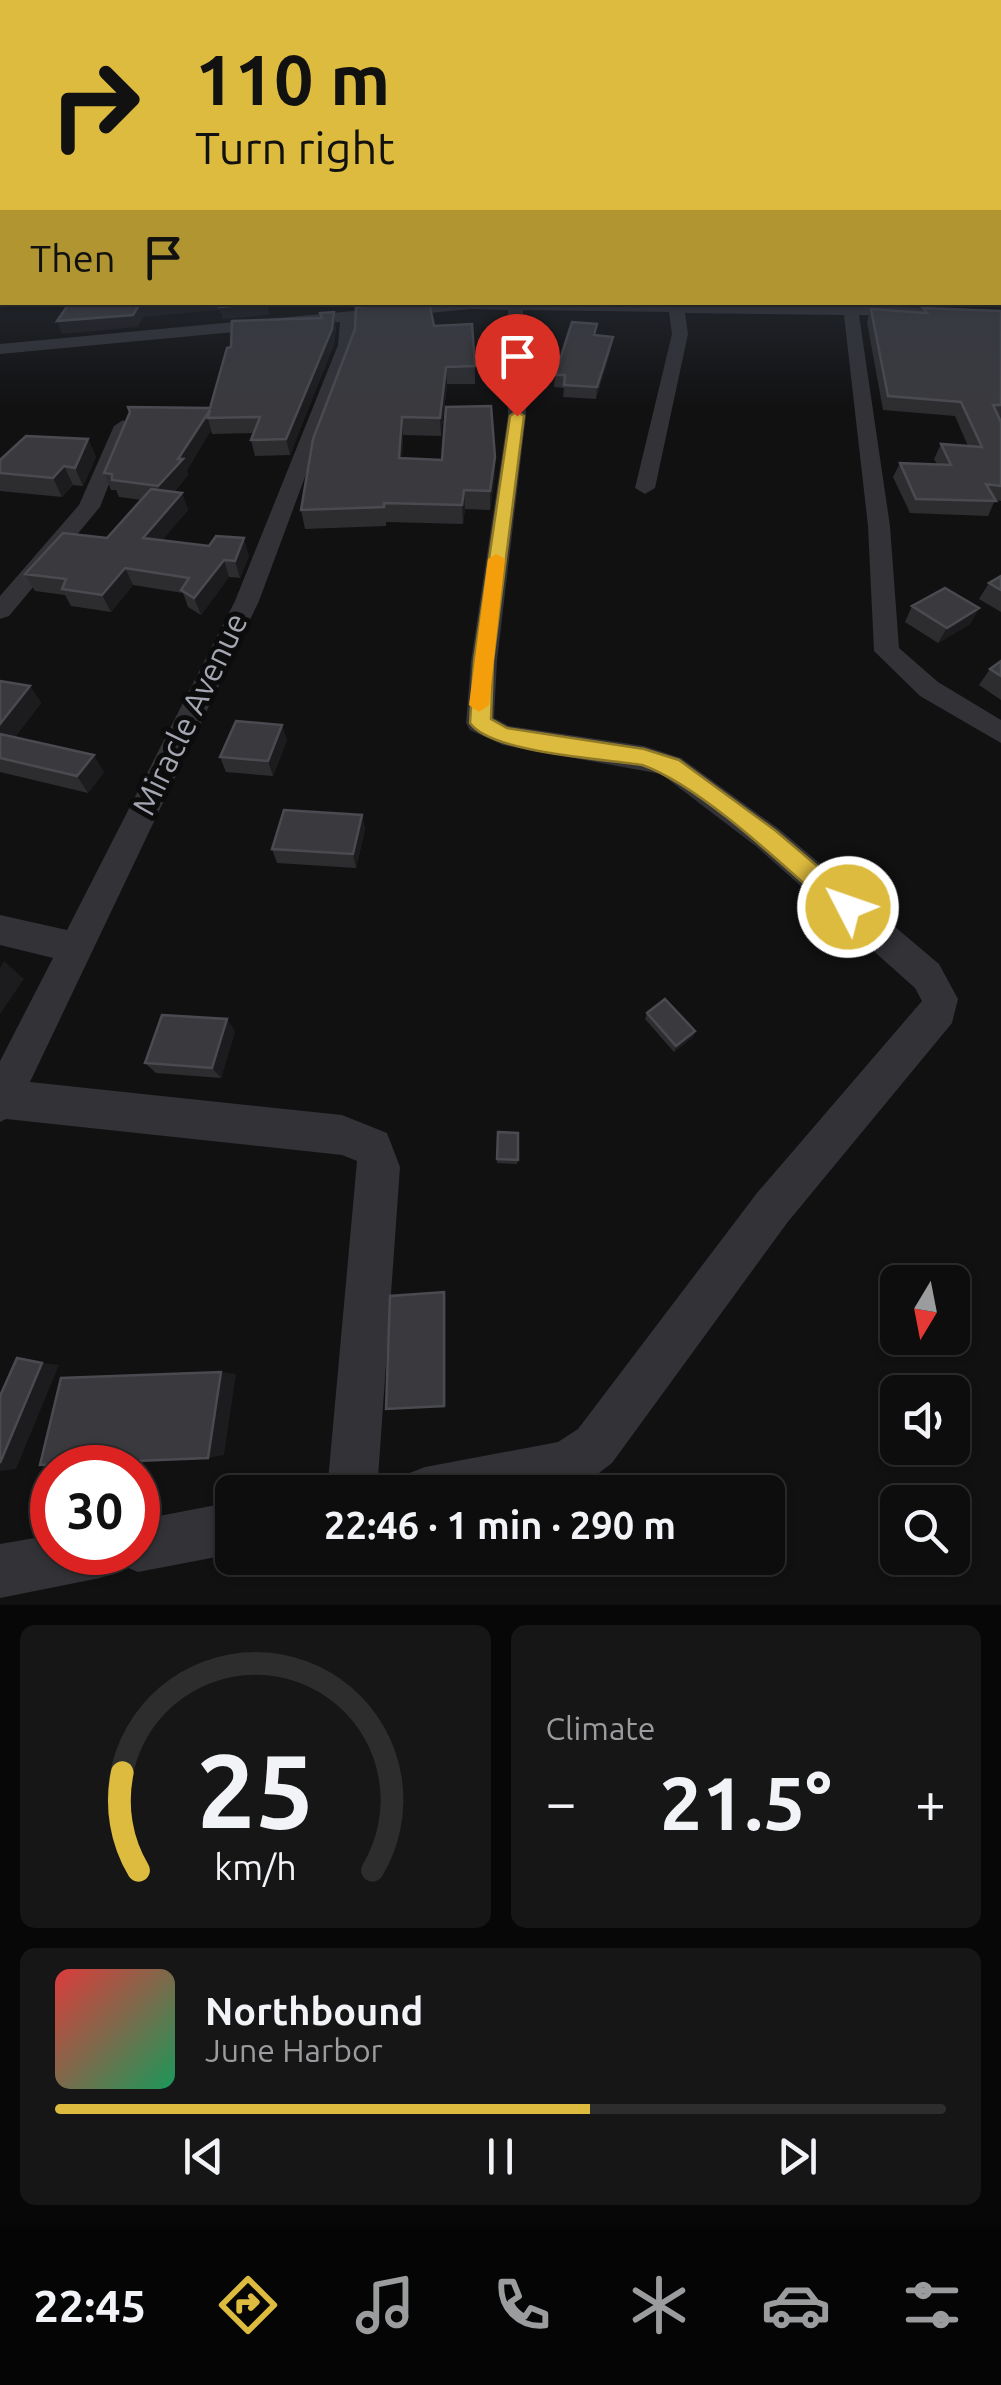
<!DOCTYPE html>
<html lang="en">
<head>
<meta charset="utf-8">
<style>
  body { margin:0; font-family:Ubuntu,sans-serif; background:#161617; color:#f1f3f6; height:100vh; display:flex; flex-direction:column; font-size:38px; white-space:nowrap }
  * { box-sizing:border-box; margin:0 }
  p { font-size:32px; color:#9a9c9e }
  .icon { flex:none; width:55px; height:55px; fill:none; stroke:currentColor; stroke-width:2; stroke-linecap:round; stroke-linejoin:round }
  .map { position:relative; height:1605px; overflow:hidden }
  .panel { display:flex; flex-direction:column; gap:20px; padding:20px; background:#070708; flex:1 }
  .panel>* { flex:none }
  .guide { position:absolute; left:0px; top:0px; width:1002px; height:305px; box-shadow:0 2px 8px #0004,0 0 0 2px #2d2d2e; background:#ddbb3e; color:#111; overflow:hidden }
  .needle { width:65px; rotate:190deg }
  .controls { position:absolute; left:880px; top:1265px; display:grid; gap:20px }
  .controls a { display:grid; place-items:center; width:90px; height:90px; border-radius:15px; background:#0d0d0e; box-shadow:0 2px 8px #0004,0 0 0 2px #2d2d2e; font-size:50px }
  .speed { position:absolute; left:30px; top:1445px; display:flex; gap:20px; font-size:50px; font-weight:700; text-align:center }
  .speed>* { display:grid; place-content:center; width:130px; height:130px; border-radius:50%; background:#0d0d0e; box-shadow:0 2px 8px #0004,0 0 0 2px #2d2d2e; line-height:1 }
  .speed .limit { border:15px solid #d22; background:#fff; color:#111 }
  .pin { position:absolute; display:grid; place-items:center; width:85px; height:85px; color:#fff; margin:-102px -42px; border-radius:50% 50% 50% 0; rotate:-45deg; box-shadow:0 0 10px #0007 }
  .pin .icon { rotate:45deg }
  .me { position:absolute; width:110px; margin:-55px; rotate:311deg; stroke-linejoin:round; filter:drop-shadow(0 0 8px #0008) }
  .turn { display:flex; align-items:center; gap:35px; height:210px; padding:0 30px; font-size:45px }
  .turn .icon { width:130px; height:130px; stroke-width:2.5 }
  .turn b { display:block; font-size:70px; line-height:85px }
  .then { display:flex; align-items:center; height:95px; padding:0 30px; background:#0003; gap:20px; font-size:38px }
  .big { font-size:75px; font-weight:700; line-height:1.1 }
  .panel .widget { flex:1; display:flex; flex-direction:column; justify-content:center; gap:15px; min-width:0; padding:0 35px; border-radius:15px; background:#161617 }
  .panel .dial { align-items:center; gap:0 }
  .dial svg { height:260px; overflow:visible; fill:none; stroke:#2d2d2e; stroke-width:7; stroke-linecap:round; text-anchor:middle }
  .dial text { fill:#f1f3f6; stroke:none }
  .song { display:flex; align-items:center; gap:30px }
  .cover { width:120px; height:120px; border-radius:15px; background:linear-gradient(135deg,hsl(0 70% 55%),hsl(150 70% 35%)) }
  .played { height:10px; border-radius:5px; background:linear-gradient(90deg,#ddbb3e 60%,#2d2d2e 60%) }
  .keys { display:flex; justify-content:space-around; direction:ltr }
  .heat { display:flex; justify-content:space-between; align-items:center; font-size:55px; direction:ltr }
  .panel .tiles { flex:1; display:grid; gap:20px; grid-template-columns:1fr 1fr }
  .widget:last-child { grid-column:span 2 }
  .trip { position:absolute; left:215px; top:1475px; width:570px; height:100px; border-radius:15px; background:#0d0d0e; box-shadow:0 2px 8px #0004,0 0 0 2px #2d2d2e; font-weight:700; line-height:100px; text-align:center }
  .menu { display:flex; height:160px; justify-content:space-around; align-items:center; background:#050506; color:#9a9c9e }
  .menu .icon { width:70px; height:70px }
  .menu .active { color:#ddbb3e }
  .menu b { font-size:45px; color:#f1f3f6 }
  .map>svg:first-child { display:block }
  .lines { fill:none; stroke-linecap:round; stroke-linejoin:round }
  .street { fill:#323237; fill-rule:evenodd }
  .wall { fill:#2d2d30 }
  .shaded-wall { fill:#1c1c1e }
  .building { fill:#3a3a3e; stroke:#4a4b50; stroke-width:2.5 }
  .route { fill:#ddbb3e; stroke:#907a28; stroke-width:2.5 }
  .slow { fill:#f59e0b }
  .labels { text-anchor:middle; stroke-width:10; stroke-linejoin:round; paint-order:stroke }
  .street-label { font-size:32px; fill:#a4a6b1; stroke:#0c0c0d }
</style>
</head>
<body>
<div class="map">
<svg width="1001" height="1605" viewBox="0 0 1001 1605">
  <rect width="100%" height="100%" fill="#111112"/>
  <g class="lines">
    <!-- street -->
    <path class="street" d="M0,183H2V189H0Z
      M1000,205H1001V213H1000Z
      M0,230L2,231V239L0,238Z
      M450,302L882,306L880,302H895L898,307L1001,310V320L859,315L890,526L899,648L938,682L1001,720V743L920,696L874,651L868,526L844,315L685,313L688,334L655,488L645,494L635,488L672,334L669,312L523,310L526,415L497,661L494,718L509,726L644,746L681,758L779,829L939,964L958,999L952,1023L787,1223L612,1463L586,1483L555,1492H400L407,1474L425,1467L558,1442L578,1429L757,1193L922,1001L915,988L757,847L661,774L503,745L470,730L466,723L471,661L508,415V310L471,309L355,320L354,345L259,601L30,1082L342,1115L387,1133L400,1167L377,1492H327L357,1161L342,1155L6,1119L0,1122V1061L53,958L0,945V915L67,930L235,601L338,345L340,322L0,354V344Z
      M123,420L132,426L100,507L9,616L0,619V596L79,505L114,426Z
      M232,1502V1554L138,1572L121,1565L119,1571L100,1578L0,1598V1544L52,1535V1552H138V1520Z"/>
  </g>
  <!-- wall -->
  <path class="wall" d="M1000,210L1001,306L907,304L1000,302Z
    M923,308L1001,311V501L995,500L988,516L910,513L893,477L900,463L937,464L934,459L941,444L968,446L955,416L883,410L867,322L871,309L921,313Z
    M336,326L334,344L290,455L255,456L251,440L254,433L212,434L211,430L187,470L188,475L174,492L182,493L188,510L162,540L249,556L240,578L229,577L201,615L188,607L183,593L133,585L111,612L71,606L65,595L35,591L25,574L107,538L142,500L119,497L116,490H111L104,473L210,408Z
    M434,326L475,366V384H447L441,436L403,435L402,458L495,475L490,510L465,509L463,524L386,522V526L305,529L301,510L355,329Z
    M596,335L611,349L596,399L563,397L564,388L554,387L555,375Z
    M88,439L96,457L83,486L73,485L62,497L0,491V460Z
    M1001,576V612L979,599L989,583Z
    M912,606L979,608L970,624L938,643L905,622Z
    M1001,661V700L979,685L990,669Z
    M0,681L30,686L41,703L15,737L104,772L88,793L0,772Z
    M287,740L273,776L226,772L220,757Z
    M362,815L365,829L356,868L277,863L272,849Z
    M647,1013L695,1031L693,1037L674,1052L645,1019Z
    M235,1031L221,1078L156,1073L145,1063Z
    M498,1132L518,1133L517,1164L497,1163Z"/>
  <!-- shaded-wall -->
  <path class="shaded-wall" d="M167,302H220L221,307L268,302L269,315L223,319L220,310L143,317L138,327L62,334L57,321L139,305Z
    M334,312L336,326L334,344L290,455L286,439Z
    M613,337L611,349L596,399L597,387Z
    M446,367L447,384L441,436L440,418Z
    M210,410L208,418L211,430L187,470L188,475L164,503L158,486L178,459Z
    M402,417L403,435L401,477L399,458Z
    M88,439L96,457L83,486L75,468Z
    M495,457V475L490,510V491Z
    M64,466L73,485L62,497L53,478Z
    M464,490L465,509L463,524L462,505Z
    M182,493L188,510L150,555L143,538Z
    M244,538L249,556L240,578L235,561Z
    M224,560L229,577L201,615L194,598Z
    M125,568L133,585L111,612L102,595Z
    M979,608L970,624L938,643L947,628Z
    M30,686L41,703L6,749L0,741V724Z
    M282,725L287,740L273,776L268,761Z
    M94,755L104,772L88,793L77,776Z
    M362,815L365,829L356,868L353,854Z
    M4,961L24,979L0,1014V968Z
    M227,1019L235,1031L221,1078L212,1068Z
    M695,1031L693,1037L674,1052L676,1046Z
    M444,1292L446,1296V1406H444Z
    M42,1363L59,1365L16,1469L0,1471V1463Z
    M221,1372L236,1374L224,1455L208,1458Z"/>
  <!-- building -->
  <path class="building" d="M1000,210H1001V293H1000Z
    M70,302H167L139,305L133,315L57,321Z
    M219,302H267V303L219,307Z
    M404,302H429L434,326L472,324L475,366L446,367L440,418L402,417L399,458L442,460L446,407L491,406L495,457L490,491L464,490L462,505L384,503V507L301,510L313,439L355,329L356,307Z
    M923,308L1001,311V405H993L1001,422V486L986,484L996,501L916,499L900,463L951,465L941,444L982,447L961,402L888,396L871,309L927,313Z
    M334,312L332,329L286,439L251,440L260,417L208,418L210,410L178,459H183L158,486L112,480V474L104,473L130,412L128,407L210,408L227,348L231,347L232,321L322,318L320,313Z
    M572,322L597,324L594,335L613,337L597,387L564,385L565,375H555Z
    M26,436L88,439L75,468L64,466L53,478L0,473V460Z
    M151,489L182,493L143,538L209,546L216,536L244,538L235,561L224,560L194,598L181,590L189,578L125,568L102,595L62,589L66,579L25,574L63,533L107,538Z
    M1001,576V590L989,583Z
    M945,588L979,608L947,628L912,606Z
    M1001,661V676L990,669Z
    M0,681L30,686L0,724Z
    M236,721L282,725L268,761L220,757Z
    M0,734L94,755L77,776L0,758Z
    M284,810L362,815L353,854L272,849Z
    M665,999L695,1031L676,1046L647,1013Z
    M162,1015L227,1019L212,1068L145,1063Z
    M498,1132L518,1133V1160L497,1159Z
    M444,1292V1406L386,1409L390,1296Z
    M17,1358L42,1363L0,1463V1396Z
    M221,1372L208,1458L40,1465L61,1378Z"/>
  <!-- sky -->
  <linearGradient id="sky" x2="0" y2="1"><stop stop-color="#09090a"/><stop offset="0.45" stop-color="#323844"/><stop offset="1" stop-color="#323844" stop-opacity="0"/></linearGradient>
  <rect width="1001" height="408" fill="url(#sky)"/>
  <!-- route -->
  <path class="route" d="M517,411L524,416L493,661L491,719L507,728L644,749L679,760L776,831L856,899L860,907L856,915L848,918L839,915C789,871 702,786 642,765C604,759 491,753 470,723L474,661L510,416Z"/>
  <!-- slow -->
  <path class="slow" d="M496,554L505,559L489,705L479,712L469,705L488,559Z"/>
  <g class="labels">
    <!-- street labels -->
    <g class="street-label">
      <text transform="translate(190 714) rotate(-64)" y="11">Miracle Avenue</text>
    </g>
  </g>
</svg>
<div class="controls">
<a><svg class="needle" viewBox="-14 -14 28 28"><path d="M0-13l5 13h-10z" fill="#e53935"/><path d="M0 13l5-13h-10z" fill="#9a9c9e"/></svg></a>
<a><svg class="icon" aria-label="sound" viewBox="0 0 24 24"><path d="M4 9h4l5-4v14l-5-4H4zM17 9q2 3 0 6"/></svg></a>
<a><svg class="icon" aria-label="search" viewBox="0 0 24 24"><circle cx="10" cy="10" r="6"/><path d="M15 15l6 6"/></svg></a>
</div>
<div class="speed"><div class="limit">30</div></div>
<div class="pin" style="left:517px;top:416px;background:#d93025"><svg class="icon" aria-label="arrive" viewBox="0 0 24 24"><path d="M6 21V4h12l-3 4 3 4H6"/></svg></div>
<svg class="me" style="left:848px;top:907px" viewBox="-20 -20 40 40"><circle r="17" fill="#ddbb3e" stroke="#fff" stroke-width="3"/><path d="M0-11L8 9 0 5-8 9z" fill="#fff"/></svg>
<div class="trip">22:46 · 1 min · 290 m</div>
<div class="guide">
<div class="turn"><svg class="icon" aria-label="right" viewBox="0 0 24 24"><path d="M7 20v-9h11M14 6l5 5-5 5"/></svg><div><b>110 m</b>Turn right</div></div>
<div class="then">Then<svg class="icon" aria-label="arrive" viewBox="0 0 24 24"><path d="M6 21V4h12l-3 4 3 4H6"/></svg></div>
</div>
</div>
<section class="panel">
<div class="tiles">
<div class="widget dial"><svg viewBox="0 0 100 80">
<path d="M14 69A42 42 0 1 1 86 69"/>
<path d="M14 69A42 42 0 0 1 9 39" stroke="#ddbb3e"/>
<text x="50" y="56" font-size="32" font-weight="700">25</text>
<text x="50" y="72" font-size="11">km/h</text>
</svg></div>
<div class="widget"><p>Climate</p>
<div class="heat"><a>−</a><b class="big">21.5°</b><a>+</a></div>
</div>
<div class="widget">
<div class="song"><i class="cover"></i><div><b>Northbound</b><p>June Harbor</p></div></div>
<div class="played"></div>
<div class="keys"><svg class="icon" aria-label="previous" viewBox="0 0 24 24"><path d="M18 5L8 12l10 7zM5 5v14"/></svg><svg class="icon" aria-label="pause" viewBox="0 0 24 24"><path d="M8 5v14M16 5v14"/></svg><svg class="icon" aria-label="next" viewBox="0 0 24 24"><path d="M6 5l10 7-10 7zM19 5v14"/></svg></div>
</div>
</div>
</section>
<nav class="menu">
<b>22:45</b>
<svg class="icon active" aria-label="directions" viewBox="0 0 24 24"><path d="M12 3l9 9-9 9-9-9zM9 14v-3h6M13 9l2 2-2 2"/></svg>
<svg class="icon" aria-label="music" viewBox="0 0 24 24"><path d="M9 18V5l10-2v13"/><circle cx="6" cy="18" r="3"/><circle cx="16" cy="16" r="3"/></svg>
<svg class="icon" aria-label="phone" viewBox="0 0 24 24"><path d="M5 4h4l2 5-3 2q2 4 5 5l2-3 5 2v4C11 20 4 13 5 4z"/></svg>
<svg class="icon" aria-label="climate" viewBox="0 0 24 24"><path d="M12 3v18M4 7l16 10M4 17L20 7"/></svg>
<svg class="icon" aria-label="car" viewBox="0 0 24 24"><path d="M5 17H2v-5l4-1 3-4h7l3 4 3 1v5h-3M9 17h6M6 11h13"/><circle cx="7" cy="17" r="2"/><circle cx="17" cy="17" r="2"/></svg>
<svg class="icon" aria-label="filters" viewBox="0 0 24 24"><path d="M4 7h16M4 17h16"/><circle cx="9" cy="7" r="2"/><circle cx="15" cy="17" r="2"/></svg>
</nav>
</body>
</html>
